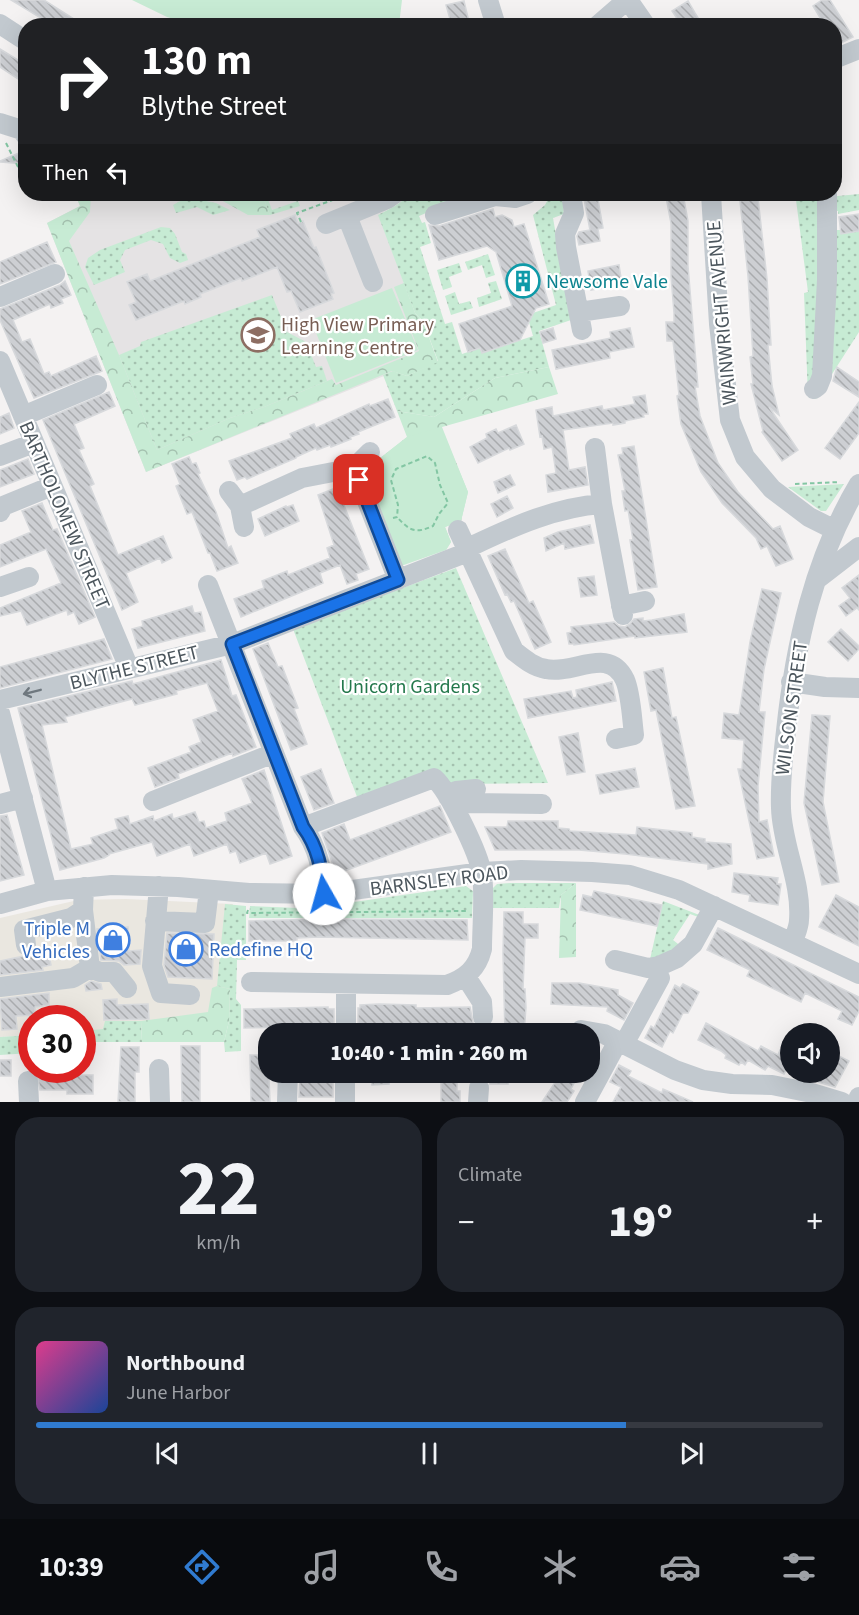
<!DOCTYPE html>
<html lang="en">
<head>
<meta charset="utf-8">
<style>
  body { margin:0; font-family:"Source Sans 3",sans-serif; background:#20242c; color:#f1f3f6; height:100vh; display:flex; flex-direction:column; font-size:22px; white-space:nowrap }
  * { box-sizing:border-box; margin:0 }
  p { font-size:20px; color:#9ea1a6 }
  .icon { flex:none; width:33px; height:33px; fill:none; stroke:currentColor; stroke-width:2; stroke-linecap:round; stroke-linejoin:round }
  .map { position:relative; height:1102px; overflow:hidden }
  .sheet { display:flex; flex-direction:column; gap:15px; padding:15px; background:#0d0f14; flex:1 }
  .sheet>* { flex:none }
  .banner { position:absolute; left:18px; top:18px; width:824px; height:183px; border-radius:24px; box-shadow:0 6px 24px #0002; background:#202124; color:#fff; overflow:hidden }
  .buttons { position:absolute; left:780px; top:1023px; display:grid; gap:12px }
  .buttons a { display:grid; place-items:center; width:60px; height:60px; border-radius:50%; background:#171b24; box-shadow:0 6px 24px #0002; font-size:30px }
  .speed { position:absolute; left:18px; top:1005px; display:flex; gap:12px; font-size:30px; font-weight:700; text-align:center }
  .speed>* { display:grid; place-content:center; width:78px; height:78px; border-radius:50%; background:#171b24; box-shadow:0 6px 24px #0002; line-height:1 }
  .speed .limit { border:9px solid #d22; background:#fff; color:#111 }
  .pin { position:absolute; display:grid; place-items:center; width:51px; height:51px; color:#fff; margin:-26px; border-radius:12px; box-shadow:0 3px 9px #0006 }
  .me { position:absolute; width:66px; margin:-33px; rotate:353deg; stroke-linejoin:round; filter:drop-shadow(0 0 4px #0008) }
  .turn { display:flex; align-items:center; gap:21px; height:126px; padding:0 24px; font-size:27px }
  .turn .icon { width:78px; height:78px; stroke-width:2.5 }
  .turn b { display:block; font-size:42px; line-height:51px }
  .then { display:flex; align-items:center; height:57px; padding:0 24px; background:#0003; gap:12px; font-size:22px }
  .big { font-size:45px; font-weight:800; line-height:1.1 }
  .sheet .card { flex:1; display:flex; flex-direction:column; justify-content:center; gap:9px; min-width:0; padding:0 21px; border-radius:24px; background:#20242c }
  .sheet .dial { align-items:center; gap:0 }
  .dial b { font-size:78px; line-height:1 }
  .song { display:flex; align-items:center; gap:18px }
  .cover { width:72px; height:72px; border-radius:9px; background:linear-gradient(135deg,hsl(330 70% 55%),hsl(220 70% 35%)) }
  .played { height:6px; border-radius:3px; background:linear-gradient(90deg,#307bd0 75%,#363941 75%) }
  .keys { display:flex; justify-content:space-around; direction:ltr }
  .heat { display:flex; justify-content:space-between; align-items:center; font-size:33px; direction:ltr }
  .sheet .tiles { flex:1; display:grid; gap:15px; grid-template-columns:1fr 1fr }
  .card:last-child { grid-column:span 2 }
  .trip { position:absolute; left:258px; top:1023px; width:342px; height:60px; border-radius:24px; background:#171b24; box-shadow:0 6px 24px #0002; font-weight:800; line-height:60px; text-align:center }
  .tabs { display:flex; height:96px; justify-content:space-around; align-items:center; background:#090b0e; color:#9ea1a6 }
  .tabs .icon { width:42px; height:42px }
  .tabs .selected { color:#307bd0 }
  .tabs b { font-size:27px; color:#f1f3f6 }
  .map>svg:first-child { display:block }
  .commercial { fill:#eae7e0 }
  .education { fill:#e5e3e4 }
  .grass { fill:url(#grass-dots) }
  .forest { fill:url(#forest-crowns) }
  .park { fill:#c7ebd4 }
  .building { fill:url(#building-back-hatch); stroke:#d7d9dc; stroke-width:1.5 }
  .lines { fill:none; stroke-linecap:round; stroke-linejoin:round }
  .path { stroke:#83c6a3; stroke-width:2; stroke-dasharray:4.5 3; stroke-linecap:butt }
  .minor { stroke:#c2c9cf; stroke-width:20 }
  .oneway { stroke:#6f787f }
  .route-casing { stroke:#114b97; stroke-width:15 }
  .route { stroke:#1a73e8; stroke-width:10 }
  .labels { text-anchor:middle; stroke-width:4.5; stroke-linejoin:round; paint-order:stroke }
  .culture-label { font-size:20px; fill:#0d838f; stroke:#fff; text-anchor:start }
  .street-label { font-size:20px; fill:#4c565d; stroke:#fff }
  .education-label { font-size:20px; fill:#785e54; stroke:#fff; text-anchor:start }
  .park-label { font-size:20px; fill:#23784b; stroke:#fff }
  .shop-label { font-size:20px; fill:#366cbe; stroke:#fff; text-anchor:end }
</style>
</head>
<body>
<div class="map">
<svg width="859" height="1102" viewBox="0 0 859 1102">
  <defs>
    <pattern id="grass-dots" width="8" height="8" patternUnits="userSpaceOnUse" patternTransform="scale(1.5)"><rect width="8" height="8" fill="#c7ebd4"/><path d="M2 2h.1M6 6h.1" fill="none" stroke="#a4c1af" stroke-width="1.8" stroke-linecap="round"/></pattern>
    <pattern id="forest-crowns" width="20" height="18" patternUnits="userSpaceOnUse" patternTransform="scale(1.5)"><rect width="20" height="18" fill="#c7ebd4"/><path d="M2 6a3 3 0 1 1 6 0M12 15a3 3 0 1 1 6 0" fill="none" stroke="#a4c1af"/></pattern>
    <pattern id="building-back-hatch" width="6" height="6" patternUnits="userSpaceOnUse" patternTransform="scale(1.5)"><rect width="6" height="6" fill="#cdcfd3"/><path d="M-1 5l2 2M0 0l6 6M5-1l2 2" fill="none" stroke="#a9abae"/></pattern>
  </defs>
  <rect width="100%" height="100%" fill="#f4f2f2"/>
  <!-- commercial -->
  <path class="commercial" d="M126,899L233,904L229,1021L83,1031L82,1018H32L31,1035L0,1037V918L78,900Z"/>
  <!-- education -->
  <path class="education" d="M75,194H408L405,199L379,215L431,357L146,472L47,223L80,206Z"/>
  <!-- grass -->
  <path class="grass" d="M262,194H266L272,210L298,201L300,206L270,215Z
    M408,194H437L440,201L450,198L447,204L419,216L422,223L425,222L431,243L420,247L445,324L452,322L462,354L480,348L482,353L533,336L529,322L533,313L556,305L533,215L545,205L551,194H562L564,214L553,218L571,320L539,331L549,367L495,378L434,417L397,411L383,375L393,371L407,376L438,361L423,321L415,313L378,215C390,209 401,204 408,194Z
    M859,194V210L838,214V211H831L835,219L837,230H840L841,234L859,231V332L816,399L808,397L804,293L808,292L796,200Z
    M196,199L216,203L230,210L213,215L197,207L176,213L173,205L182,200Z
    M161,227L170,228L175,234L182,252L186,254L188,260L180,263L170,258L163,244L151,240L125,250L120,260L125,272L94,285L85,267L88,258L100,250Z
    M488,254L495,275L486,278L482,265L468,270L465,262Z
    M459,263L462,272L449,277L452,287L443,290L437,270Z
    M496,281L502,299L479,307L477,298L491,293L488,283Z
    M455,292L459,304L470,301L473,308L451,315L445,296Z
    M272,295L287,332L306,342L316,367L322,366L327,381L264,407L230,418L157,450L119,355L140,346L141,342Z
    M844,484L826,511H821L788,487Z
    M456,568L548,783L449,784L359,802L293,629Z
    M510,883H576L561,895L559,908H493V888L497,884Z
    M466,886L473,891L472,918H249L250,906L298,908L326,906Z
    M663,901L702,916L701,918L690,914L673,940L682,947L649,964Z
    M225,904L246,906V960H237L236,999L241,1005V1051L225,1052L224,1042L229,1021L230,989L217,986Z
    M105,1021H141L142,1042H95L94,1049L83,1050V1031L103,1029Z
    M31,1035V1053L0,1055V1037Z"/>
  <!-- forest -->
  <path class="forest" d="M75,194H91L90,212L69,241L119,355L157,450L230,418L264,407L332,379L336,385L419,351L394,287L404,283L415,313L423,321L438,362L407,376L392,371L146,472L47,223L80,206Z
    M159,194H262L270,215H248L212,195L195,194L161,198Z
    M549,367L558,394L442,427L468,492L461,521L445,527L451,542L446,550L370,466L407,437L397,411L434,417L495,378Z
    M576,883V957L559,958L561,895Z
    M217,986L230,989L229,1021L224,1042H142L141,1021L208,1012L212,988Z"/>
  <!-- park -->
  <path class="park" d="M132,0H402L399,25L197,26L167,17Z
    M392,288L418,350L336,383L311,320Z
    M441,427L468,492L461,521L445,527L451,542L446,550L401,566L367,476L370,466L407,437Z"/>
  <!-- building -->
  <path class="building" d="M11,0H44L85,26H54Z
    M822,0H830L853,37L837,45L834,40V26H825L813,6Z
    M464,1L470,26H452L446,5Z
    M688,1L695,13L703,26H682L672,11Z
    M0,49L26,65V84L0,67Z
    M26,150V164L0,162V161Z
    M583,194H597L603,228L598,229L600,241L579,245L577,236L579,232L590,230Z
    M683,194L688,221V266L698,387H695L700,416L718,463L738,492L773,529L780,526L793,559L776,566L767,546L761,549L756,538L722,503L701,472L681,424L677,396L679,395L673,341H667L666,322H674V313L671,276V223L666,197Z
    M758,198L767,279L771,345H768L772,386L779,415L769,407L798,450L782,461L762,432L763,431L751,384H753L750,357L753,356L748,276L740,201Z
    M493,209L495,217L502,215L512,220L514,227L524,224L549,304L536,308L520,340L482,353L480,348L468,352L459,324L512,306L496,252L487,246L439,260L429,225L439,226Z
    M859,214V231L841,234L839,217Z
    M295,215L298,223L303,221L314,248L316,247L334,293L331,294L333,299L300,312L291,291L287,292L277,267L242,281L241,278L200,294L201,297L185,304L184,301L136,320L129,305L136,302L127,282L147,274L150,281L260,237L257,230Z
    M47,242L56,262L0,284V262Z
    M619,265L622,284L591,290L588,271Z
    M65,281L71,295L61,299L63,303L51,308L50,304L13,320L22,342L30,339L44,374L49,372L51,376L96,356L102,371L34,398L0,320V309L60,285Z
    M553,328L556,339L543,343L540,332Z
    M630,328L634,347L609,352L610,358L556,369L552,350L611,338L610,332Z
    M837,367L859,382V397L833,381Z
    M109,392L115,406L74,424L84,448L79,450L94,484L90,486L118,555L163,536L172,558L162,563L160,558L126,573L138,602L122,610L43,420Z
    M645,395L648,414H643L644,417L625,421V423L613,425V423L563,430L569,470L585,467L588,485L548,492L546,475L556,473L552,447L544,449L542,436L540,437L536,410L552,407L553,416L602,406L603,410L635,404L633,397Z
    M388,399L395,417L358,432L359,434L350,437L351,439L331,447L330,445L317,450L316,448L296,457V458L247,479L245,477L237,480L229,461L292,438L290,434L314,424L316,428L369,404L370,406Z
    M859,402V433L840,459L825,448Z
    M9,413L14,428L0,434V417Z
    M516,425L524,444L510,450L509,448L478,463L470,447L487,438L486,434L496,429L498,433Z
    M634,446L657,587L638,590L630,540H633L628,510L625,511L622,491H625L618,455L623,454L622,448Z
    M189,457L192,464L196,463L200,473L198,474L216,512L228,548L231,546L238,563L217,571L210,553H208L192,512L187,514L176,486L180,484L172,464Z
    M28,459L34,474L0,487V470Z
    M510,475L515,485L498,493L494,482Z
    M333,489L336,496L340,495L369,569L356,574L358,580L347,584L340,565L320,573L323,583L241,617L234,599L264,588L262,581L287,571L288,575L330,558L327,548L334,545L318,495Z
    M507,496L513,508L497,517L491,504Z
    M42,503L53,530L57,529L95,617L79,624L74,612L68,615L67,610L27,625L21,611L0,616V608L61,583L46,549L0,567V545L31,532L22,511Z
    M293,505L299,521L265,536L258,519L286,506L287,507Z
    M590,525L594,543L565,549L564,543L546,551L544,538L558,532Z
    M505,549L529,603L533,601L551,642L535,649L514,601L511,602L507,594L505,595L488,556Z
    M859,575V610L857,608L846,616L839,606L850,598L842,588Z
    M594,576L597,595L581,597L578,578Z
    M762,589L781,593L764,669L759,712H765L758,786L759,822L767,820L774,856L757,859L738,769H742L744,740L722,738L724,713L739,715L750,642Z
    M192,606L194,613L201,612L205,631L138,648L132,629L143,626L142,621Z
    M684,614L687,632L635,638V636L574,645V644H569L567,633L572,632L571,627L614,622L619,626L625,627L630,624L634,619L643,618V621L652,620Z
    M841,629L859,646V649L848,661L828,642Z
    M104,639L112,659L0,688V667Z
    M268,643L278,667L282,666L298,708L294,709L307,744L291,750L253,649Z
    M221,660L232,696L236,695L256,747L233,756L232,753L178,774L179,778L155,787L148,768L191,752L189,747L201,742L193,720L218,711L207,683L176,691L177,694L135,705L132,699L65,717L67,722L42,725L71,849L93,844L91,838L118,829L115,819L128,816L130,824L153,816L154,821L172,814L173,819L195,812L199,822L204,821L206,828L227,821L225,813L252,803L242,779L264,770L292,856L270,864L266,853L240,863L236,851L230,853L227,844L194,856L190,844L157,856L152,842L109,854V855L104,858L60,870L18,708L132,681L133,684Z
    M663,668L672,718L676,717L695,806L676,809L656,710L651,711L644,672Z
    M612,682L616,701L528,718L524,699L571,691L573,698L577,697L576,690Z
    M812,715L830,716L823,802L839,882L822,885L804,803Z
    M578,733L585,772L567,775L559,737Z
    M635,768L639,787L600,794L596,775Z
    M321,769L334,803L314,810L301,777Z
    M440,806L451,832L336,874L322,833L344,824L350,840Z
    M7,815L24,875L0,881V816Z
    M508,821H558V828L569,829L570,831L636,835L637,827L692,833V837L705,839V842L731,844L732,864L708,869V864L625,854L579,850H495L485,827H507Z
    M734,873L778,878L777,884H781L778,905L749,901L750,895L732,892Z
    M594,891L662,905L657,926L580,910L583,895L592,897Z
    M836,895L859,907V946L819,927Z
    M504,912H523V924H538V938H525L523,989H525L526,1007L524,1034H505L503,953Z
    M325,919L467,920L468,940L319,937L297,938V941H249V921Z
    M128,927L129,951L141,950L140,964L124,965L119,961L101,960L97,929Z
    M718,928L859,997V1011L852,1025L838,1019L842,1011L805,993L801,1002L747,976L750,970L707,950Z
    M167,933L214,934L212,979L168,977L164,965Z
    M48,951L51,965L42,967L43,970L0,975V961Z
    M91,981L101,984L102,989L86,991L85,985Z
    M552,983H579L618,990V995L633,1003L624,1020L607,1011L608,1007L551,1004Z
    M683,984L699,992L688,1013H683L673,1033L670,1031L662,1047L645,1038L651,1026L654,1028L675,985L680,988Z
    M49,993V1005L35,1007V1015L16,1016L17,1029L2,1030L0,999Z
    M117,999V1005L148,1004L149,1019L104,1020L103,1000Z
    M379,1004L416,1005V1008L470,1007L474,1028H443V1026L421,1024H358V1008H360V1005Z
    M328,1007V1009H334V1026L244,1028V1009Z
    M706,1023L758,1051L761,1046L778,1055L780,1050L790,1055V1068L788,1067L784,1074L768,1066L765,1070L748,1060L745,1065L741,1062L739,1065L725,1058L726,1055L721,1051L698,1040Z
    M181,1046H200V1102H182Z
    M121,1047H139V1072H135V1102H118Z
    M833,1053L849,1061L835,1087L818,1082L823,1072H830V1060Z
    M250,1055H268L270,1102H251Z
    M0,1060H11V1076H0Z
    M619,1065L631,1071L628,1076L662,1093L663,1089L693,1102H613L621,1087L610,1082Z
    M371,1072H389V1084L372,1085Z
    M441,1072H457V1091H460V1102H441Z
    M489,1072H508V1084H490Z
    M562,1072H580L571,1089L574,1091L567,1102H542Z
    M37,1073H58V1075H93V1094H67V1090H40Z
    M300,1079H333V1097H299Z"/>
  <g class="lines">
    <!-- path -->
    <path class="path" d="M6,143L26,183
      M301,222L297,213L349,194
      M795,484L840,482
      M393,518L397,517L398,505L391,480L396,469L427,456L435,463L440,485L448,503L439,514L433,526C415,534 410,531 397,517
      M248,910L247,913L467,911"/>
    <!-- minor -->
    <path class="minor" d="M488,0L496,26
      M628,0L646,26
      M0,24L26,41
      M597,26L627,0
      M834,59L859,49
      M0,123L22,130L26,136
      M571,194L574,213L565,234L566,247L582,330
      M711,194L719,324L730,420L745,457L772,489L809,517L835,530
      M435,215L495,196L515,198L527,194
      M347,216L373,282
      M326,224L387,199L394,194
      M0,297L55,274
      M579,312L620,306
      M0,361L129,668
      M814,389L818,386L822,376L827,280V194
      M23,416L97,385
      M595,448L602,504
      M0,456L34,443
      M354,468L370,452
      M229,491L240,506
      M0,512L3,506L52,486
      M244,527L240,506L302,478L354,468L398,580
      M458,530L514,651C523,658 533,667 546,669C574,675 609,645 625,680C631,694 632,719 634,735L616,739
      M816,580L859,547
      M208,585L303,827C318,847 322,870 324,894
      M0,587L29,577
      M621,606L645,601
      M791,682L825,687L859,688
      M0,700L232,644L468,552L474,545C514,526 557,507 602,504L623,615
      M0,713L47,891
      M448,797L456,791L476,789
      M153,801L274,753
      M0,804L23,798
      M456,808L468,803L542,804
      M159,886L152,966L161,993L190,995
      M0,904L47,891L112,885L178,887L249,893L324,894L482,872L521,870L592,872L630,875L679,890L859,974
      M155,921L205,923L209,890
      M793,942C795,935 799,927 799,920C802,882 782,846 781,808C780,782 783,756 786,731C795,645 814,559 859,484
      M26,945L24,930L71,918L83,910
      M615,960L648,968L659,966L677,958L693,944L714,906
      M90,968L100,972H114L127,988
      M466,977L482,1002L483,1017
      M251,982L447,985C466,978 477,969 482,949C482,924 485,898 482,874C479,854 449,791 434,778L303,827
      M0,987L73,978L90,968L83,910L84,887
      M581,1030L604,1034L675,1070L703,1080L732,1084L772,1085L812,1093L842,1102
      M346,1034V984
      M624,1044L660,978
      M159,1069L160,1102
      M28,1081L29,1102
      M287,1102L288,1072
      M345,1102V1072
      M478,1102L479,1088
      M585,1102L618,1041
      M857,1102L859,1097"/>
  </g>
  <!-- one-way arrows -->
  <defs><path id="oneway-shaft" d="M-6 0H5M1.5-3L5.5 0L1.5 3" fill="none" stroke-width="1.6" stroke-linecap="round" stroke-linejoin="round" transform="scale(1.5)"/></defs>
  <use class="oneway" href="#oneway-shaft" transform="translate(32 692) rotate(166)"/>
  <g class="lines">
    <!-- route casing -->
    <g class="route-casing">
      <path id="route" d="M324,894C322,870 318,847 303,827L232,644L398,580L359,480"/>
    </g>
    <!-- route -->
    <use href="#route" class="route"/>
  </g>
  <!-- icons -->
  <defs>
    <g id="building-ring" transform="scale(1.725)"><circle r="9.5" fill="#fff" stroke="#0f9aa8" stroke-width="1.5"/><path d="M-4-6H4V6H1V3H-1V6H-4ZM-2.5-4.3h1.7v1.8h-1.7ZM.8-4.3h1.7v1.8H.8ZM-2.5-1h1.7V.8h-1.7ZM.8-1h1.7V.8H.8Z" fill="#0f9aa8"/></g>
    <g id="school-ring" transform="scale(1.725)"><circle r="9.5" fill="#fff" stroke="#8d6e63" stroke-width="1.5"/><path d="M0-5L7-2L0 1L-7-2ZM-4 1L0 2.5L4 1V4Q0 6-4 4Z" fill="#8d6e63"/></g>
    <g id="shop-ring" transform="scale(1.725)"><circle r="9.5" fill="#fff" stroke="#3f7fe0" stroke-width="1.5"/><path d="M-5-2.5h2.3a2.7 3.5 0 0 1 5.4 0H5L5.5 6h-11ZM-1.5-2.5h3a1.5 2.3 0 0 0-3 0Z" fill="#3f7fe0"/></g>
  </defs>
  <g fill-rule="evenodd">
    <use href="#building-ring" x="523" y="281"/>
    <use href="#school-ring" x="258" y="335"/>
    <use href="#shop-ring" x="113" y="940"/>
    <use href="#shop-ring" x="186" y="949"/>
  </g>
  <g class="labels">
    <!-- culture labels -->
    <g class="culture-label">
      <text x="546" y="288">Newsome Vale</text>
    </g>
    <!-- street labels -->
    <g class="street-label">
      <text transform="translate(721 313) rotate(-95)" y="7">WAINWRIGHT AVENUE</text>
      <text transform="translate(65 515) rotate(67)" y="7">BARTHOLOMEW STREET</text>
      <text transform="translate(134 667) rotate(-14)" y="7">BLYTHE STREET</text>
      <text transform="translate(791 708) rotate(-82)" y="7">WILSON STREET</text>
      <text transform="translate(439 880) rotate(-7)" y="7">BARNSLEY ROAD</text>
    </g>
    <!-- education labels -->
    <g class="education-label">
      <text x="281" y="331">High View Primary<tspan x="281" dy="23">Learning Centre</tspan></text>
    </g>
    <!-- park labels -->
    <g class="park-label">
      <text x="410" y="693">Unicorn Gardens</text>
    </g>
    <!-- shop labels -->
    <g class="shop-label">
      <text x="90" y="935">Triple M<tspan x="90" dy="23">Vehicles</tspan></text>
      <text x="209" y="956" text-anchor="start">Redefine HQ</text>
    </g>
  </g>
</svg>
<div class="buttons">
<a><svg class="icon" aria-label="sound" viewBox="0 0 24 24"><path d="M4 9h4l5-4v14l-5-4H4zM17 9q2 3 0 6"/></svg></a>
</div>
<div class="speed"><div class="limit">30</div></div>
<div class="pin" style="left:359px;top:480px;background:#d93025"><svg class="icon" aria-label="arrive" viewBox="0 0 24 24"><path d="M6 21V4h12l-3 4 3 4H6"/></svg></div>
<svg class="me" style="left:324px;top:894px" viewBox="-20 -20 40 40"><circle r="19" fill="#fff"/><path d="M0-13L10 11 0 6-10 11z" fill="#1a73e8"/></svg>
<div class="trip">10:40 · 1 min · 260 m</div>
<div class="banner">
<div class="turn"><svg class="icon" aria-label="right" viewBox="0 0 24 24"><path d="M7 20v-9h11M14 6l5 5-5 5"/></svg><div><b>130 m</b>Blythe Street</div></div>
<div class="then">Then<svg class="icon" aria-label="left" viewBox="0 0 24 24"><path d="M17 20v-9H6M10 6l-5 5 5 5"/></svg></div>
</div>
</div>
<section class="sheet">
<div class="tiles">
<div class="card dial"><b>22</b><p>km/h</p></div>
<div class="card"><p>Climate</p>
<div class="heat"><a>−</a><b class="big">19°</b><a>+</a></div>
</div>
<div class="card">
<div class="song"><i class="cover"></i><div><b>Northbound</b><p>June Harbor</p></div></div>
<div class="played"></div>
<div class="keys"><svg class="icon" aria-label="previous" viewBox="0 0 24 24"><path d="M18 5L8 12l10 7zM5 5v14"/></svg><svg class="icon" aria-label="pause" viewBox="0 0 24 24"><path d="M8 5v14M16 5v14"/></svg><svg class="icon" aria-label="next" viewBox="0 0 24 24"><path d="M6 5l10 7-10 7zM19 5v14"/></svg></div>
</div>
</div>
</section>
<nav class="tabs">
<b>10:39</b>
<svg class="icon selected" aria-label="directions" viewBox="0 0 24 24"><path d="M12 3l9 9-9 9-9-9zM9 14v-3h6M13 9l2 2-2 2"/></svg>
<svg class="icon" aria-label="music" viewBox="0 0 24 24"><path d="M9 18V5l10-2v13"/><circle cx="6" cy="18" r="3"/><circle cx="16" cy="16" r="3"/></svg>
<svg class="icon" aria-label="phone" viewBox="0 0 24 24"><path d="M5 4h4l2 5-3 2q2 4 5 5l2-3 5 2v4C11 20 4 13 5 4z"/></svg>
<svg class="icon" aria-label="climate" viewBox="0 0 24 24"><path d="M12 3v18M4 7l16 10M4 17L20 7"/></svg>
<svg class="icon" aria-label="car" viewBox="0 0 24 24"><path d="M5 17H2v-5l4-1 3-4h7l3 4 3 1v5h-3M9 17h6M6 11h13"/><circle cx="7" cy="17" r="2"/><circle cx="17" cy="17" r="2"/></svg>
<svg class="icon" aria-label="filters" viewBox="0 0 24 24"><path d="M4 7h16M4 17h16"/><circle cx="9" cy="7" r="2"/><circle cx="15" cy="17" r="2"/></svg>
</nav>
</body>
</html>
